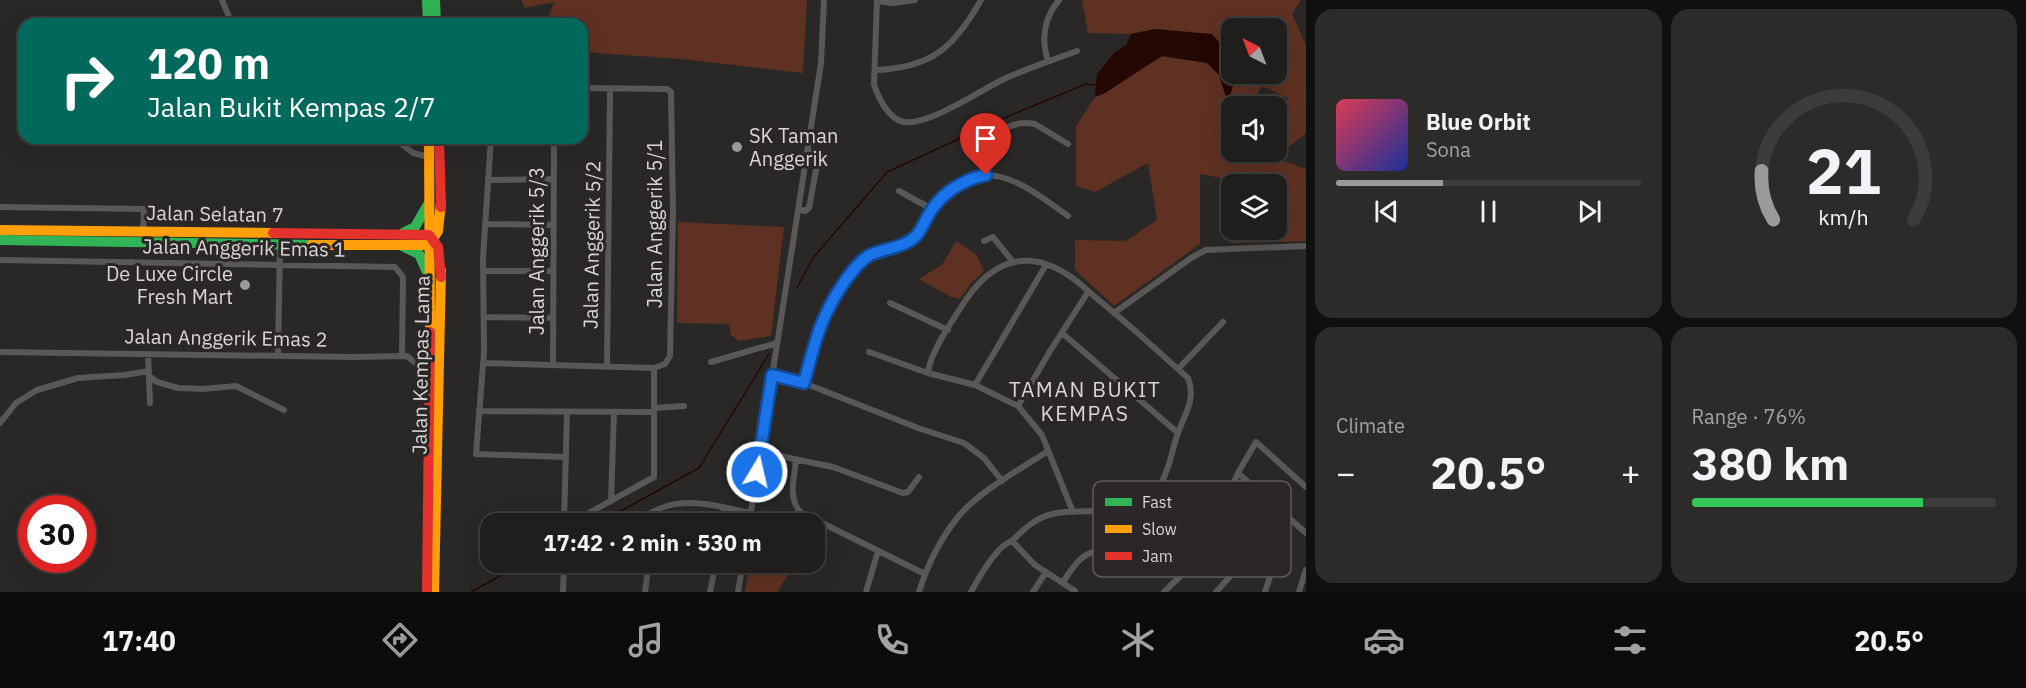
<!DOCTYPE html>
<html lang="en">
<head>
<meta charset="utf-8">
<style>
  body { margin:0; font-family:"IBM Plex Sans",sans-serif; background:#2c2b2a; color:#f1f3f6; height:100vh; display:flex; flex-direction:column; font-size:22px; white-space:nowrap }
  * { box-sizing:border-box; margin:0 }
  p { font-size:20px; color:#a1a2a4 }
  .icon { flex:none; width:33px; height:33px; fill:none; stroke:currentColor; stroke-width:2; stroke-linecap:round; stroke-linejoin:round }
  .map { position:relative; flex:1; overflow:hidden }
  .panel { display:flex; flex-direction:column; gap:9px; padding:9px; background:#111010; width:720px }
  .panel>* { flex:none }
  .hud { position:absolute; left:18px; top:18px; width:570px; height:126px; border-radius:18px; box-shadow:0 6px 24px #0002,0 0 0 2px #3c3c3b; background:#00695c; color:#fff; overflow:hidden }
  .needle { width:39px; rotate:318deg }
  .controls { position:absolute; left:1221px; top:18px; display:grid; gap:12px }
  .controls a { display:grid; place-items:center; width:66px; height:66px; border-radius:12px; background:#1f1e1d; box-shadow:0 6px 24px #0002,0 0 0 2px #3c3c3b; font-size:30px }
  .speed { position:absolute; left:18px; top:495px; display:flex; gap:12px; font-size:30px; font-weight:700; text-align:center }
  .speed>* { display:grid; place-content:center; width:78px; height:78px; border-radius:50%; background:#1f1e1d; box-shadow:0 6px 24px #0002,0 0 0 2px #3c3c3b; line-height:1 }
  .speed .limit { border:9px solid #d22; background:#fff; color:#111 }
  .pin { position:absolute; display:grid; place-items:center; width:51px; height:51px; color:#fff; margin:-62px -26px; border-radius:50% 50% 50% 0; rotate:-45deg; box-shadow:0 0 6px #0007 }
  .pin .icon { rotate:45deg }
  .me { position:absolute; width:66px; margin:-33px; rotate:9deg; stroke-linejoin:round; filter:drop-shadow(0 0 4px #0008) }
  .turn { display:flex; align-items:center; gap:21px; height:126px; padding:0 30px; font-size:27px }
  .turn .icon { width:78px; height:78px; stroke-width:2.5 }
  .turn b { display:block; font-size:42px; line-height:51px }
  .big { font-size:45px; font-weight:700; line-height:1.1 }
  .panel .widget { flex:1; display:flex; flex-direction:column; justify-content:center; gap:9px; min-width:0; padding:0 21px; border-radius:18px; background:#2c2b2a }
  .panel .dial { align-items:center; gap:0 }
  .dial svg { height:156px; overflow:visible; fill:none; stroke:#3c3c3b; stroke-width:7; stroke-linecap:round; text-anchor:middle }
  .dial text { fill:#f1f3f6; stroke:none }
  .song { display:flex; align-items:center; gap:18px }
  .cover { width:72px; height:72px; border-radius:9px; background:linear-gradient(135deg,hsl(350 70% 55%),hsl(230 70% 35%)) }
  .played { height:6px; border-radius:3px; background:linear-gradient(90deg,#9b9a99 35%,#3c3c3b 35%) }
  .keys { display:flex; justify-content:space-around; direction:ltr }
  .heat { display:flex; justify-content:space-between; align-items:center; font-size:33px; direction:ltr }
  .charge { height:9px; border-radius:4px; background:linear-gradient(90deg,#34c759 76%,#3c3c3b 0) }
  .panel .tiles { flex:1; display:grid; gap:9px; grid-template-columns:repeat(2,1fr) }
  .trip { position:absolute; left:480px; top:513px; width:345px; height:60px; border-radius:18px; background:#1f1e1d; box-shadow:0 6px 24px #0002,0 0 0 2px #3c3c3b; font-weight:700; line-height:60px; text-align:center }
  .tab-bar { display:flex; height:96px; justify-content:space-around; align-items:center; background:#0c0c0c; color:#a1a2a4 }
  .tab-bar .icon { width:42px; height:42px }
  .tab-bar .active { color:#9b9a99 }
  .tab-bar b { font-size:27px; color:#f1f3f6 }
  main { display:flex; flex:1; min-height:0 }
  .map>svg:first-child { display:block }
  .green { fill:#5f3122 }
  .water { fill:#250704 }
  .lines { fill:none; stroke-linecap:round; stroke-linejoin:round }
  .stream { stroke:#250704; stroke-width:1.5 }
  .street { stroke:#595857; stroke-width:6 }
  .fast { stroke:#30b455; stroke-width:10 }
  .slow { stroke:#ff9f0a; stroke-width:10 }
  .jam { stroke:#e5322d; stroke-width:10 }
  .route-casing { stroke:#114b97; stroke-width:15 }
  .route { stroke:#1a73e8; stroke-width:10 }
  .poi-dot { fill:#9b9a99; stroke:#2a2726; stroke-width:2 }
  .labels { text-anchor:middle; stroke-width:6; stroke-linejoin:round; paint-order:stroke }
  .poi-label { font-size:20px; fill:#d9d7d6; stroke:#2a2726; text-anchor:start }
  .street-label { font-size:20px; fill:#d9d7d6; stroke:#2a2726 }
  .neighbourhood-label { font-size:21px; letter-spacing:1.5px; fill:#d9d7d6; stroke:#2a2726 }
  .key { fill:#2a2726; stroke:#5f5c5b; stroke-width:1.5 }
  .key-label { font-size:16px; fill:#d9d7d6 }
</style>
</head>
<body>
<main>
<div class="map">
<svg width="1306" height="592" viewBox="0 0 1306 592">
  <rect width="100%" height="100%" fill="#292827"/>
  <!-- green -->
  <path class="green" d="M521,0H807L803,73L682,59L582,52V24H546L554,2L525,8Z
    M1082,0H1301L1292,14L1306,45V133L1285,150L1277,141V121L1288,98L1262,86L1250,106H1232V152H1251L1258,157L1287,162L1306,169V241L1231,243V214L1232,230H1276V184H1232V180L1200,174V244L1114,306L1075,270V240L1126,241L1157,220L1148,163L1095,192L1076,186V126L1095,97L1105,93L1161,56L1207,63L1219,75L1229,101L1236,74H1276V28H1232L1231,53L1155,29L1131,34L1088,33Z
    M678,222L784,227L771,336L739,341L731,335L729,324L677,323Z
    M956,241L976,254L984,271L971,283L960,299L951,297L919,279L942,265Z
    M750,563V562L796,563L777,592H745Z"/>
  <!-- water -->
  <path class="water" d="M1155,29L1212,34L1229,53H1231L1232,74H1236L1228,103L1219,75L1207,63L1162,56L1105,93L1095,97L1097,74L1115,52L1126,45L1131,34Z"/>
  <g class="lines">
    <!-- stream -->
    <path class="stream" d="M797,288L812,259L887,172L1009,116L1086,84L1095,85
      M597,524L699,468L769,354
      M471,592L526,562"/>
    <!-- street -->
    <path class="street" d="M222,0L232,24
      M877,0L874,84C878,97 888,119 904,122C928,126 981,90 1004,79C1028,68 1053,60 1077,51
      M877,1L893,3L915,0
      M1048,61C1041,39 1044,18 1059,0
      M875,70C931,68 954,48 981,0
      M394,138L413,153L429,157
      M491,138L483,258L484,352L476,454L566,457
      M986,175C985,167 983,158 985,151C989,131 1016,120 1035,124L1068,144
      M488,180L554,179
      M899,191L932,209
      M0,207L144,209L143,234
      M798,209L805,211L809,208L819,154L807,150
      M485,224L554,225
      M984,241L993,237L1013,262
      M0,260L395,267L403,277L402,356
      M483,271H553
      M890,303L948,330
      M1114,313L1191,258L1206,250L1306,246
      M484,317L553,318
      M1062,333L1178,433
      M0,352L352,357L407,356L421,368L428,379
      M869,352L928,373L975,385L1018,406L1042,435L1073,512
      M148,354L150,403
      M278,356L280,245
      M711,362L777,343
      M484,363L654,368L665,364L670,356L673,211L671,92L667,89L582,88
      M553,365L554,138
      M607,366L610,89
      M1178,369L1223,322
      M928,373C930,352 952,322 963,304C990,262 1026,246 1071,277C1083,285 1094,297 1106,306C1134,329 1161,354 1188,378C1196,397 1186,413 1179,430C1172,448 1170,470 1159,487C1136,524 1087,505 1052,514C1036,518 1025,528 1014,539C1009,543 1003,545 999,550C988,562 979,577 971,592
      M772,375L804,383L918,428L964,443L984,458L1002,481
      M149,376L157,382L178,388L203,389L236,386L284,410
      M804,383C815,342 820,317 845,282C852,272 858,262 869,256C883,249 899,248 912,240C923,231 926,216 935,206C983,150 1021,182 1068,216
      M975,385L1046,265
      M1018,406L1050,351L1088,292
      M654,408L684,406
      M479,411L654,412
      M0,423L16,403L37,390L78,378L124,375L149,371
      M760,452L833,467L903,493L908,492L919,477
      M796,460C794,478 788,497 800,512L925,574
      M1238,473L1306,533
      M611,501L614,412
      M564,524L567,412
      M569,524L654,477V368
      M629,524C641,518 654,510 667,506C694,498 724,508 751,513
      M656,524L658,510
      M722,524L724,508
      M749,524L821,63L824,0
      M1012,541L1035,565L1075,591
      M1063,582C1072,569 1080,554 1097,551
      M563,592L564,562
      M645,592L649,562
      M710,592L716,562
      M738,592L743,562
      M866,592L878,551
      M919,592C927,566 941,538 958,517C978,492 1021,469 1048,451
      M1033,592L1046,572
      M1164,592L1201,556L1238,473L1256,442L1306,487
      M1216,592L1235,571L1259,538V534L1226,502
      M1265,592L1289,517
      M1299,592L1306,570"/>
    <!-- fast -->
    <path class="fast" d="M427,0L428,24
      M435,0L436,24
      M403,233L415,227L427,206
      M0,240L311,245
      M404,247L419,254L427,272"/>
    <!-- slow -->
    <path class="slow" d="M429,138L430,332
      M0,230L273,233
      M311,245H429L438,231L441,202
      M434,592L441,270"/>
    <!-- jam -->
    <path class="jam" d="M439,138L441,207
      M273,233L429,235L438,247L441,277
      M427,592L430,332"/>
  </g>
  <g class="lines">
    <!-- route casing -->
    <g class="route-casing">
      <path id="route" d="M757,472L772,375L804,383C815,342 820,317 845,281C852,272 859,261 870,255C885,248 904,248 916,236C923,228 926,217 933,208C945,191 965,179 986,175"/>
    </g>
    <!-- route -->
    <use href="#route" class="route"/>
  </g>
  <!-- markers -->
  <g class="poi-dot">
    <circle cx="737" cy="147" r="6"/>
    <circle cx="245" cy="285" r="6"/>
  </g>
  <g class="labels">
    <!-- poi labels -->
    <g class="poi-label">
      <text x="749" y="143">SK Taman<tspan x="749" dy="23">Anggerik</tspan></text>
      <text x="233" y="281" text-anchor="end">De Luxe Circle<tspan x="233" dy="23">Fresh Mart</tspan></text>
    </g>
    <!-- street labels -->
    <g class="street-label">
      <text transform="translate(215 214) rotate(1)" y="7">Jalan Selatan 7</text>
      <text transform="translate(655 224) rotate(-90)" y="7">Jalan Anggerik 5/1</text>
      <text transform="translate(592 245) rotate(-89)" y="7">Jalan Anggerik 5/2</text>
      <text transform="translate(244 248) rotate(1)" y="7">Jalan Anggerik Emas 1</text>
      <text transform="translate(537 251) rotate(-90)" y="7">Jalan Anggerik 5/3</text>
      <text transform="translate(226 338) rotate(1)" y="7">Jalan Anggerik Emas 2</text>
      <text transform="translate(421 365) rotate(-89)" y="7">Jalan Kempas Lama</text>
    </g>
    <!-- neighbourhood labels -->
    <g class="neighbourhood-label">
      <text x="1085" y="397">TAMAN BUKIT<tspan x="1085" dy="24">KEMPAS</tspan></text>
    </g>
  </g>
  <!-- legend -->
  <rect x="1093" y="481" width="198" height="96" rx="9" class="key"/>
  <rect x="1105" y="498" width="27" height="8" fill="#30b455"/>
  <rect x="1105" y="525" width="27" height="8" fill="#ff9f0a"/>
  <rect x="1105" y="552" width="27" height="8" fill="#e5322d"/>
  <g class="key-label">
    <text x="1142" y="508">Fast</text>
    <text x="1142" y="535">Slow</text>
    <text x="1142" y="562">Jam</text>
  </g>
</svg>
<div class="controls">
<a><svg class="needle" viewBox="-14 -14 28 28"><path d="M0-13l5 13h-10z" fill="#e53935"/><path d="M0 13l5-13h-10z" fill="#a1a2a4"/></svg></a>
<a><svg class="icon" aria-label="sound" viewBox="0 0 24 24"><path d="M4 9h4l5-4v14l-5-4H4zM17 9q2 3 0 6"/></svg></a>
<a><svg class="icon" aria-label="layers" viewBox="0 0 24 24"><path d="M12 4l9 5-9 5-9-5zM3 14l9 5 9-5"/></svg></a>
</div>
<div class="speed"><div class="limit">30</div></div>
<div class="pin" style="left:986px;top:175px;background:#d93025"><svg class="icon" aria-label="arrive" viewBox="0 0 24 24"><path d="M6 21V4h12l-3 4 3 4H6"/></svg></div>
<svg class="me" style="left:757px;top:472px" viewBox="-20 -20 40 40"><circle r="17" fill="#1a73e8" stroke="#fff" stroke-width="3"/><path d="M0-11L8 9 0 5-8 9z" fill="#fff"/></svg>
<div class="trip">17:42 · 2 min · 530 m</div>
<div class="hud">
<div class="turn"><svg class="icon" aria-label="right" viewBox="0 0 24 24"><path d="M7 20v-9h11M14 6l5 5-5 5"/></svg><div><b>120 m</b>Jalan Bukit Kempas 2/7</div></div>
</div>
</div>
<section class="panel">
<div class="tiles">
<div class="widget">
<div class="song"><i class="cover"></i><div><b>Blue Orbit</b><p>Sona</p></div></div>
<div class="played"></div>
<div class="keys"><svg class="icon" aria-label="previous" viewBox="0 0 24 24"><path d="M18 5L8 12l10 7zM5 5v14"/></svg><svg class="icon" aria-label="pause" viewBox="0 0 24 24"><path d="M8 5v14M16 5v14"/></svg><svg class="icon" aria-label="next" viewBox="0 0 24 24"><path d="M6 5l10 7-10 7zM19 5v14"/></svg></div>
</div>
<div class="widget dial"><svg viewBox="0 0 100 80">
<path d="M14 69A42 42 0 1 1 86 69"/>
<path d="M14 69A42 42 0 0 1 8 44" stroke="#9b9a99"/>
<text x="50" y="56" font-size="32" font-weight="700">21</text>
<text x="50" y="72" font-size="11">km/h</text>
</svg></div>
<div class="widget"><p>Climate</p>
<div class="heat"><a>−</a><b class="big">20.5°</b><a>+</a></div>
</div>
<div class="widget"><p>Range · 76%</p><b class="big">380 km</b><div class="charge"></div></div>
</div>
</section>
</main>
<nav class="tab-bar">
<b>17:40</b>
<svg class="icon active" aria-label="directions" viewBox="0 0 24 24"><path d="M12 3l9 9-9 9-9-9zM9 14v-3h6M13 9l2 2-2 2"/></svg>
<svg class="icon" aria-label="music" viewBox="0 0 24 24"><path d="M9 18V5l10-2v13"/><circle cx="6" cy="18" r="3"/><circle cx="16" cy="16" r="3"/></svg>
<svg class="icon" aria-label="phone" viewBox="0 0 24 24"><path d="M5 4h4l2 5-3 2q2 4 5 5l2-3 5 2v4C11 20 4 13 5 4z"/></svg>
<svg class="icon" aria-label="climate" viewBox="0 0 24 24"><path d="M12 3v18M4 7l16 10M4 17L20 7"/></svg>
<svg class="icon" aria-label="car" viewBox="0 0 24 24"><path d="M5 17H2v-5l4-1 3-4h7l3 4 3 1v5h-3M9 17h6M6 11h13"/><circle cx="7" cy="17" r="2"/><circle cx="17" cy="17" r="2"/></svg>
<svg class="icon" aria-label="filters" viewBox="0 0 24 24"><path d="M4 7h16M4 17h16"/><circle cx="9" cy="7" r="2"/><circle cx="15" cy="17" r="2"/></svg>
<b>20.5°</b>
</nav>
</body>
</html>
